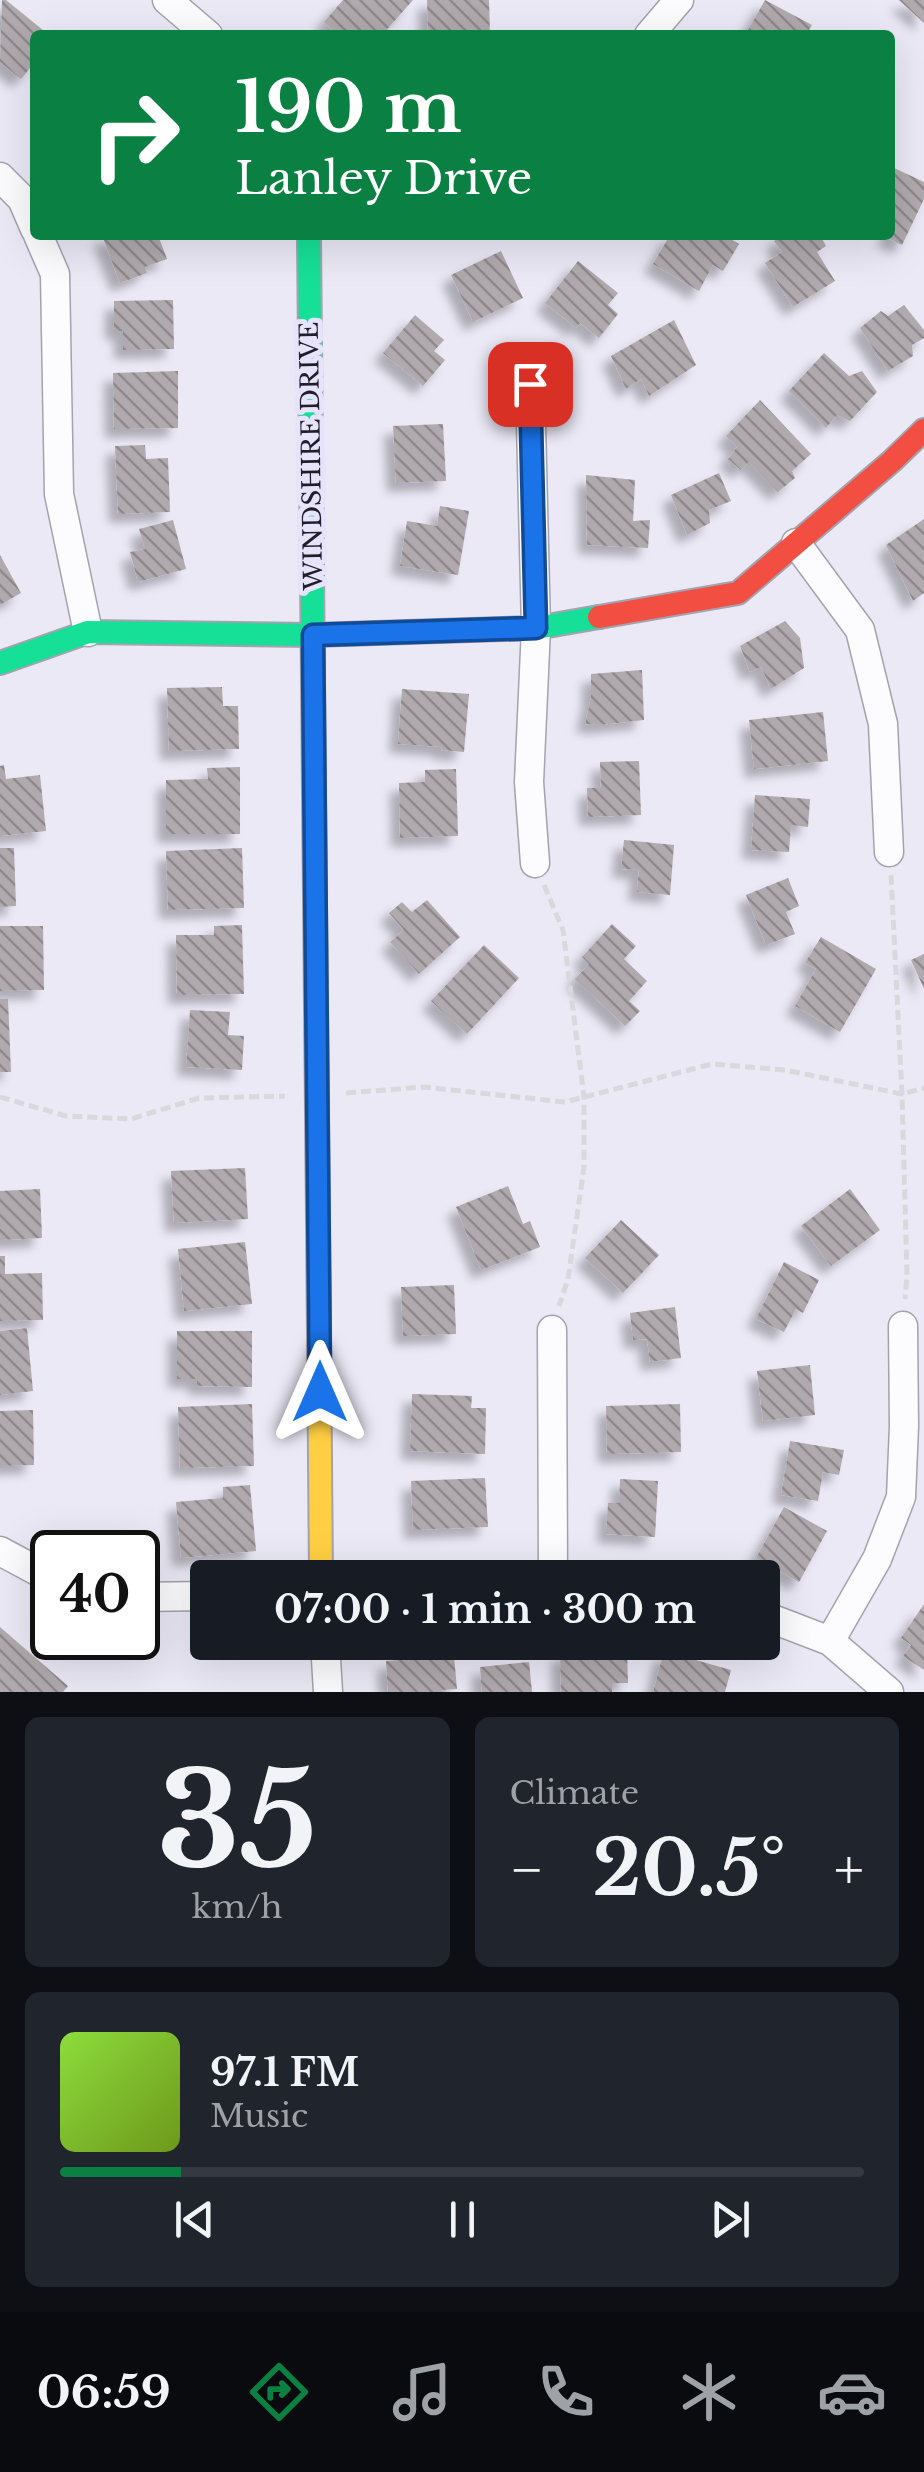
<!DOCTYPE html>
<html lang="en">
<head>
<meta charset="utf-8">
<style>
  body { margin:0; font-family:"Libre Baskerville",serif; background:#20242c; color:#f1f3f6; height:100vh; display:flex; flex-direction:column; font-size:38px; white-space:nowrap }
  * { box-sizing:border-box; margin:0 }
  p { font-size:32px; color:#9ea1a6 }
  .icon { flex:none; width:55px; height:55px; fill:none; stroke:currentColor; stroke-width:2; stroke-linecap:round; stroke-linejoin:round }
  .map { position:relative; height:1692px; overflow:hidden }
  .sheet { display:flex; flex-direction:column; gap:25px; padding:25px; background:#0d0f14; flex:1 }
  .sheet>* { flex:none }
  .guide { position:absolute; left:30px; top:30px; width:865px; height:210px; border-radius:10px; box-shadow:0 10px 40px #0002; background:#0b8043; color:#fff; overflow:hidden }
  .speed { position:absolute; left:30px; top:1530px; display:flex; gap:20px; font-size:50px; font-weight:700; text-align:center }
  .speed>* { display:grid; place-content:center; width:130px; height:130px; border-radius:50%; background:#171b24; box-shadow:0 10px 40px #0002; line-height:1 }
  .speed .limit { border:5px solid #111; border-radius:15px; background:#fff; color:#111 }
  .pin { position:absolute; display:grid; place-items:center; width:85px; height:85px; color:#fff; margin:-42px; border-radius:20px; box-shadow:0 5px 15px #0006 }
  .me { position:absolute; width:110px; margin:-55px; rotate:0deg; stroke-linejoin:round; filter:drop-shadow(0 0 8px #0008) }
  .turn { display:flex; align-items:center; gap:35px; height:210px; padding:0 40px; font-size:45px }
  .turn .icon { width:130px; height:130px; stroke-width:2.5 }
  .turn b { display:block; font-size:70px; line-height:85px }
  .big { font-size:75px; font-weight:700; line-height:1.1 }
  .sheet .widget { flex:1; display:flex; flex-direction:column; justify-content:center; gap:15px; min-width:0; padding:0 35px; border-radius:15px; background:#20242c }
  .sheet .dial { align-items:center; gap:0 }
  .dial b { font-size:130px; line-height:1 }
  .song { display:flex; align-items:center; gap:30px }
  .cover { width:120px; height:120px; border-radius:15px; background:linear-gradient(135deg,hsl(90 70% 55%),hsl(80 70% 35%)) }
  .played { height:10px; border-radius:5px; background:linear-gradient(90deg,#0b8043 15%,#363941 15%) }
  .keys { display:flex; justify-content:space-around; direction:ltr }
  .heat { display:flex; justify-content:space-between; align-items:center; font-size:55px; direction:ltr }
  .sheet .tiles { flex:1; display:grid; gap:25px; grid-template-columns:1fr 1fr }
  .widget:last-child { grid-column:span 2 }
  .trip { position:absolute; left:190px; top:1560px; width:590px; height:100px; border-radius:10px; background:#171b24; box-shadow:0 10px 40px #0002; font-weight:700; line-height:100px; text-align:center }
  .tabs { display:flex; height:160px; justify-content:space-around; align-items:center; background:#090b0e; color:#9ea1a6 }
  .tabs .icon { width:70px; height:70px }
  .tabs .selected { color:#0b8043 }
  .tabs b { font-size:45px; color:#f1f3f6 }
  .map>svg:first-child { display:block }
  .building { fill:url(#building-back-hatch); filter:url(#shadow) }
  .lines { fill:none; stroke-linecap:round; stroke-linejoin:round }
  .street-casing { stroke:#a4a2ad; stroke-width:31 }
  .fast-casing { stroke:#a4a2ad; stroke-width:26 }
  .slow-casing { stroke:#a4a2ad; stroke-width:26 }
  .jam-casing { stroke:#a4a2ad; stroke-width:26 }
  .path { stroke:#d9d8dc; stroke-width:5; stroke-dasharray:10 5; stroke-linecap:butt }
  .street { stroke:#fcfcfe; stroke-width:28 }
  .fast { stroke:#16e098; stroke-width:22 }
  .slow { stroke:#ffcf43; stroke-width:22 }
  .jam { stroke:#f24e42; stroke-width:22 }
  .route-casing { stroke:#114b97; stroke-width:25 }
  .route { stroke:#1a73e8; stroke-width:18 }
  .labels { text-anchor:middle; stroke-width:10; stroke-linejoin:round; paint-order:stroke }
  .street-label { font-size:25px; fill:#201e29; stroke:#e7e3fc }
</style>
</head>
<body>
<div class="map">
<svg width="924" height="1692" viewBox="0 0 924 1692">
  <defs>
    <pattern id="building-back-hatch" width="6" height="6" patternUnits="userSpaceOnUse" patternTransform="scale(2.5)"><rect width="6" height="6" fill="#b0a9ad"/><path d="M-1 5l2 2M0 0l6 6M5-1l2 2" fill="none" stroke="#8f898d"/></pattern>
    <filter id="shadow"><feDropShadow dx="-9" dy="9" stdDeviation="5" flood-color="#0004"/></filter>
  </defs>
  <rect width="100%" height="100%" fill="#ebe9f6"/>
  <!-- building -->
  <path class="building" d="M2,0H6L49,35H35V62L21,79L0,62Z
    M343,0H413L382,35H338L324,22Z
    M427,0H489L490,35H428Z
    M765,0L812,25L806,35H745Z
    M899,0H924V23Z
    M890,166L924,182V199L902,245L881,235H890Z
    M102,235H158L167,259L145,267L147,273L120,283Z
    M670,235H724L739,244L723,271L713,265L699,291L653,264Z
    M784,235H820L826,246L817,252L835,281L793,307L765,263L782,252L774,241Z
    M501,251L523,298L473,322L451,275Z
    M578,261L618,293L608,305L618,314L599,338L580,323L576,328L545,303Z
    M173,300L174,349L123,350V331H114V301Z
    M904,305L924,330V338L912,345L913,356L888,371L860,328L881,311L888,316Z
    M415,315L444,340L434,351L445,360L423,386L383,353Z
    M674,320L696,365L649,396L641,379L626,389L611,356Z
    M824,353L849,376L862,371L877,392L850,421L837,415L826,428L789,391Z
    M178,371V428L114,429L113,373Z
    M760,400L811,454L792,471L795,478L778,492L749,462L741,470L728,459L737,447L726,436Z
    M443,424L446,481L396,483L393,426Z
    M145,445L146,459L168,458L170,512L118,514L115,446Z
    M719,473L731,501L709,510L710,523L687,535L671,495Z
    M586,475L635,480L633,521L650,520L648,548L587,545Z
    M440,506L469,511L458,575L400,566L407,521L437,526Z
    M924,519V593L913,601L886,545Z
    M173,520L186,569L138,582L130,552L145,549L139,529Z
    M0,555L21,593L0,605Z
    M785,621L800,638L804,668L771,689L761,667L750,672L740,646Z
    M642,670L644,720L599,725L585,724L591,698V674Z
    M222,687L223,706H238L239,749L169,751L167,688Z
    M402,689L469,694L464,752L441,750L442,747L398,744Z
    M823,712L828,761L754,769L749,720Z
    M639,761L641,815L588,817L587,788H601L600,762Z
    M4,765L6,779L40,775L46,831L0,836V766Z
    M240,767V834H166V780L208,779L207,768Z
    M456,769L458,836L400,838L399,783L425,782V770Z
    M755,795L810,799L808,827L791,825L789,852L751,850Z
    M624,840L674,845L670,895L637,892L639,870L621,869Z
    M0,848H14L16,906L0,907Z
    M242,848L244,908L168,910L166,851Z
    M788,878L799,906L786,912L795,934L766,945L746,895Z
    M427,900L460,937L419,974L390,942L404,930L389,913L402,902L412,912Z
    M612,924L636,946L624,959L647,981L629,1001L640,1011L625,1026L575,979L589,964L582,957Z
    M242,925L244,994L177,995L176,935H214V926Z
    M0,926H43L44,990L0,991Z
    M821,937L876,969L840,1032L795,1006L816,969L805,963Z
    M484,945L519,978L467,1034L431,1001Z
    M924,954V989L911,960Z
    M0,999H8L11,1072H0Z
    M190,1010L230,1012L228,1035L244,1036L242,1070L186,1067Z
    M245,1168L248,1219L174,1223L171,1171Z
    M508,1186L523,1224L530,1221L540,1247L481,1270L456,1207Z
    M40,1189L42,1238L0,1240V1191Z
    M850,1189L880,1230L831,1266L801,1226Z
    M621,1220L659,1255L623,1293L585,1258Z
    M245,1242L252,1304L184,1311L178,1249Z
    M0,1256H5V1274L42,1273L43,1320L0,1321Z
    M784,1262L819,1280L803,1313L796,1309L784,1332L756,1319Z
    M454,1285L456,1334L403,1336L401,1287Z
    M675,1307L681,1358L650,1362L647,1339L633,1340L630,1313Z
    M27,1328L33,1391L0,1395V1331Z
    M177,1331H252V1387L197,1386V1379H177Z
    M810,1365L815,1415L763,1421L757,1371Z
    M412,1394L472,1396L471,1408H486L485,1454L410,1451Z
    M252,1404L254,1466L180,1468L178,1407Z
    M680,1404L681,1452L607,1454L606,1406Z
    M33,1410L34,1465L0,1466V1411Z
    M790,1441L844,1450L839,1475L823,1472L818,1501L781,1495Z
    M485,1478L488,1527L413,1530L411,1481Z
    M620,1479L658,1481L655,1537L606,1534L608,1503H619Z
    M250,1485L256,1551L181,1558L176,1502L223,1498V1487Z
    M784,1507L827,1531L799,1582L756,1558Z
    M924,1604V1670L903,1656L911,1645L901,1638Z
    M0,1627L68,1686L63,1692H0Z
    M627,1650L628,1683H612V1692H561L560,1652Z
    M664,1651L731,1670L725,1692H653Z
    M454,1656L457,1689L442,1690L443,1692H388L386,1661Z
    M529,1662L532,1692H482L480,1667Z"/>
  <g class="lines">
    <!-- street casing -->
    <g class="street-casing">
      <path id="street" d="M167,0L208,35
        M649,35L679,0
        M0,177L22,199L35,229
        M38,235L55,274L59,494L88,632
        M530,383L536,628L529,782L535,863
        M796,543L860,630L883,724L889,852
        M552,1330L553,1577
        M0,1551L52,1579
        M138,1597L208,1596
        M762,1615L830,1641L889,1692
        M830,1641L877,1559L901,1497L904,1426L903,1326
        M325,1642L328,1692"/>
    </g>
    <!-- fast casing -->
    <g class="fast-casing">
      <path id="fast" d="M309,235L314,794
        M0,663L88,632L313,635L536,628L599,617"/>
    </g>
    <!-- slow casing -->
    <g class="slow-casing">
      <path id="slow" d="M318,1220L321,1578"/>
    </g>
    <!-- jam casing -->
    <g class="jam-casing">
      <path id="jam" d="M599,617L738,593L892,461L924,430
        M314,794L318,1220"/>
    </g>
    <!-- path -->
    <path class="path" d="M891,875L902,1094L907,1275L905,1299
      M544,885L563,930L584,1097V1167L568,1279L559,1306
      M346,1093L423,1087L565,1102L712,1064L785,1070L902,1094L924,1088
      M0,1097L66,1116L131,1119L199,1098L285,1096"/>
    <!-- street -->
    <use href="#street" class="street"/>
    <!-- fast -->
    <use href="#fast" class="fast"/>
    <!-- slow -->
    <use href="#slow" class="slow"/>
    <!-- jam -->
    <use href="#jam" class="jam"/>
  </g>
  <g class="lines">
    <!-- route casing -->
    <g class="route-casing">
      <path id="route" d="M320,1392L313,635L536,628L530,384"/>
    </g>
    <!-- route -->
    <use href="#route" class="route"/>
  </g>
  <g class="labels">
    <!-- street labels -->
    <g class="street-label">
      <text transform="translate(311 456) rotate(-91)" y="9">WINDSHIRE DRIVE</text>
    </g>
  </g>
</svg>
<div class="speed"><div class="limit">40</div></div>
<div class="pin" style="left:530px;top:384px;background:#d93025"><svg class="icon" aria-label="arrive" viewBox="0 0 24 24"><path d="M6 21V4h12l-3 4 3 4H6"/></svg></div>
<svg class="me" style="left:320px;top:1392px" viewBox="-20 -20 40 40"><path d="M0-17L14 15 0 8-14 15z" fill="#1a73e8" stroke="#fff" stroke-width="4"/></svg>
<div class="trip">07:00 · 1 min · 300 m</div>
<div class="guide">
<div class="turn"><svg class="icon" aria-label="right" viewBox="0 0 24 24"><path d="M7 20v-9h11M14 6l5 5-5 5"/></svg><div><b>190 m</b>Lanley Drive</div></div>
</div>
</div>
<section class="sheet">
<div class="tiles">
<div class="widget dial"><b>35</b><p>km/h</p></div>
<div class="widget"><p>Climate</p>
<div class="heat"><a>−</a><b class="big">20.5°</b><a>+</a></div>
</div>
<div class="widget">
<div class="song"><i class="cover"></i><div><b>97.1 FM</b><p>Music</p></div></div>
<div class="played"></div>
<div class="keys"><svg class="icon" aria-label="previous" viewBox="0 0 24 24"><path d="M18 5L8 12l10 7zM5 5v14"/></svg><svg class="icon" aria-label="pause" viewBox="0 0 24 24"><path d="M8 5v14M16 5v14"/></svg><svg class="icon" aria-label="next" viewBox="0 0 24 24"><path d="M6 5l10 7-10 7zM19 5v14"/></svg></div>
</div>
</div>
</section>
<nav class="tabs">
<b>06:59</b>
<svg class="icon selected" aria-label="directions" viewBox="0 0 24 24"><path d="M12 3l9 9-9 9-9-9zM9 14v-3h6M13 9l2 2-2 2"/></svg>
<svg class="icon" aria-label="music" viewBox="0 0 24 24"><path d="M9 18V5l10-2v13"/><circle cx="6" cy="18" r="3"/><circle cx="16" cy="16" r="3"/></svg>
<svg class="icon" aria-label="phone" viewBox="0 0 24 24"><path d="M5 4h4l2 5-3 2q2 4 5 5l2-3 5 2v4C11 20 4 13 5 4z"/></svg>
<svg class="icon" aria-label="climate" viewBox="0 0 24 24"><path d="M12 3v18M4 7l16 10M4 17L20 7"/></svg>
<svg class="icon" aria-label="car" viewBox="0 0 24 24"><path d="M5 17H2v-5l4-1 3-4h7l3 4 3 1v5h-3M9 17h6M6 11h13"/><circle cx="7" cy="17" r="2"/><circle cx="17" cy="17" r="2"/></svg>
</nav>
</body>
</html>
